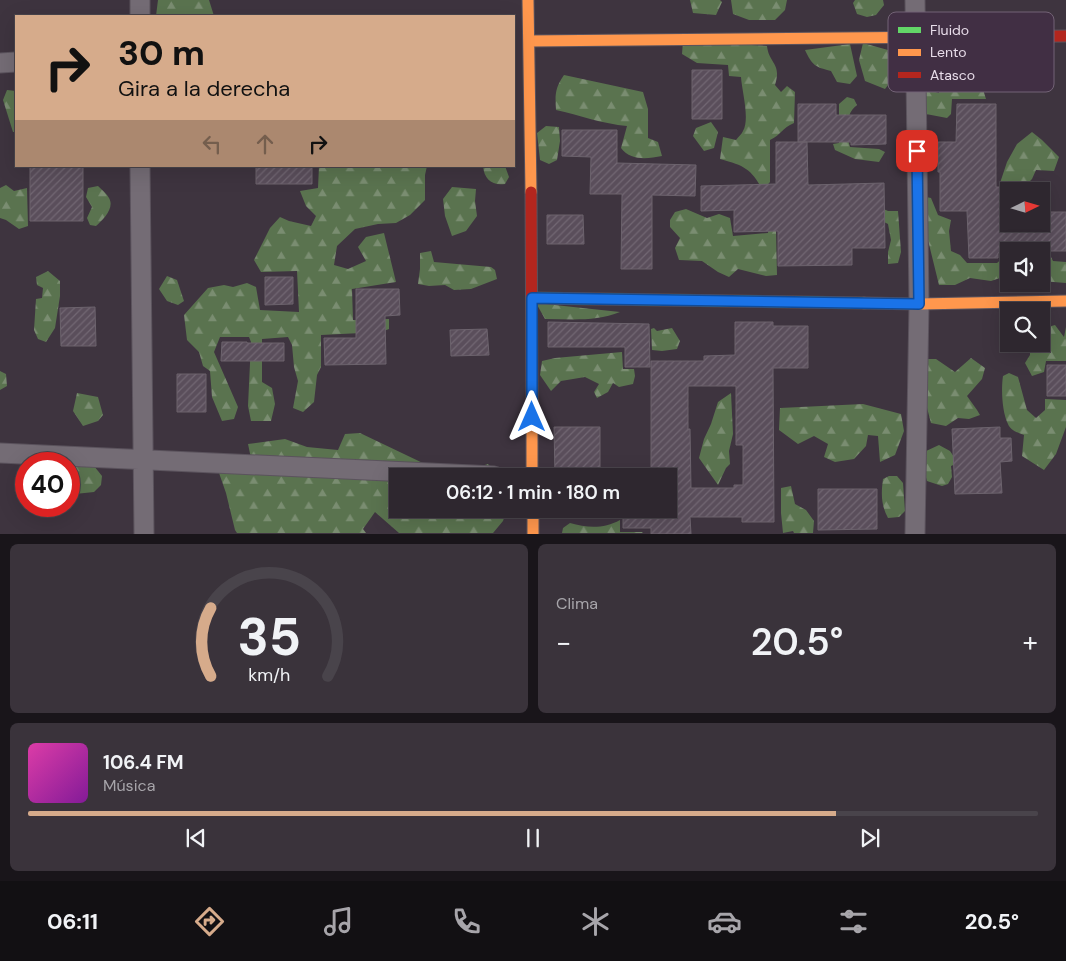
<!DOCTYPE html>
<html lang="es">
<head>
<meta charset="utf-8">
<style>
  body { margin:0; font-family:"DM Sans",sans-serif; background:#3a333b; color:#f1f3f6; height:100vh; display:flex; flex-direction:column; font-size:19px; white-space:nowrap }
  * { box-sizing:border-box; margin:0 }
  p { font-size:16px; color:#a7a5aa }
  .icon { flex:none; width:28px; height:28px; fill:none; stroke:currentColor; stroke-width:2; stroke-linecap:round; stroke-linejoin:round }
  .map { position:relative; height:534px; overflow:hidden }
  .drawer { display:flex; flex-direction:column; gap:10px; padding:10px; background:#19151a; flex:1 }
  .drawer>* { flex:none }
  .hud { position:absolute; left:15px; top:15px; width:500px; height:152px; border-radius:0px; box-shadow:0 5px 20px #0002,0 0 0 1px #49444b; background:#d6ab8b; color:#111; overflow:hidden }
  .needle { width:32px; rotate:85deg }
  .controls { position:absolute; left:1000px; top:182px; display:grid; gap:10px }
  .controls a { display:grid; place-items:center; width:50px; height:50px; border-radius:0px; background:#2e272f; box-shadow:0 5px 20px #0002,0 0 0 1px #49444b; font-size:25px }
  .speed { position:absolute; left:15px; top:452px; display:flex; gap:10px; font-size:25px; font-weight:700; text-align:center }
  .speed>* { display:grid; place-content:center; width:65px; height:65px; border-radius:50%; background:#2e272f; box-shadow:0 5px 20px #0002,0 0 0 1px #49444b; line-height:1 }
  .speed .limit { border:8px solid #d22; background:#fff; color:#111 }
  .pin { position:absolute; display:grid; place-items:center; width:42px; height:42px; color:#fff; margin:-21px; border-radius:10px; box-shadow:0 2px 8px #0006 }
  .me { position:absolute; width:55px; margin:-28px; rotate:0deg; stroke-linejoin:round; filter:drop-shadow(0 0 4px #0008) }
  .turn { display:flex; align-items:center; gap:18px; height:105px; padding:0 20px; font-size:22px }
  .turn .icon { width:65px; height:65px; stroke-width:2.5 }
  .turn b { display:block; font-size:35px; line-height:42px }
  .lanes { display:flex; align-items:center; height:48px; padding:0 20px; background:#0003; justify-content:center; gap:25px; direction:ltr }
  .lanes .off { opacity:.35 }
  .big { font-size:38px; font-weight:600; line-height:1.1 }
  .drawer .tile { flex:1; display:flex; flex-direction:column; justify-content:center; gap:8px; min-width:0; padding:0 18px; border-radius:8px; background:#3a333b }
  .drawer .dial { align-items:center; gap:0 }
  .dial svg { height:130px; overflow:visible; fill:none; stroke:#49444b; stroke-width:7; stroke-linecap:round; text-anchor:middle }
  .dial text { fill:#f1f3f6; stroke:none }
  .song { display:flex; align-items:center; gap:15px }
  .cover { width:60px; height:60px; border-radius:8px; background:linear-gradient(135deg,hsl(320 70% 55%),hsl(290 70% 35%)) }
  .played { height:5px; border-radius:2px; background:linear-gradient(90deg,#d6ab8b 80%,#49444b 80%) }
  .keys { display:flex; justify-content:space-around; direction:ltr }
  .heat { display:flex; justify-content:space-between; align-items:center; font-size:28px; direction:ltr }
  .drawer .tiles { flex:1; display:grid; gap:10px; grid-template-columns:1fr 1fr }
  .tile:last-child { grid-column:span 2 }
  .trip { position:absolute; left:389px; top:468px; width:288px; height:50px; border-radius:0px; background:#2e272f; box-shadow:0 5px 20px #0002,0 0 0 1px #49444b; font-weight:600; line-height:50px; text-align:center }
  .tab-bar { display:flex; height:80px; justify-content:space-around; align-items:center; background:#121013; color:#a7a5aa }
  .tab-bar .icon { width:35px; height:35px }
  .tab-bar .current { color:#d6ab8b }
  .tab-bar b { font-size:22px; color:#f1f3f6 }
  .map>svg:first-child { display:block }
  .forest { fill:url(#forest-firs) }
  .building { fill:url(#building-hatch); stroke:#6c636d; fill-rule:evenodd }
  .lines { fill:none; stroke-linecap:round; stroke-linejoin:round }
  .street-casing { stroke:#5b535d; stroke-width:21 }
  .fast-casing { stroke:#5b535d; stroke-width:13 }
  .slow-casing { stroke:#5b535d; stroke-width:13 }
  .jam-casing { stroke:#5b535d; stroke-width:13 }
  .street { stroke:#746c75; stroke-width:19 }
  .fast { stroke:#63d668; stroke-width:11 }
  .slow { stroke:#ff974d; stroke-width:11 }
  .jam { stroke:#b3261e; stroke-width:11 }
  .route-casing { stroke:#114b97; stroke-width:12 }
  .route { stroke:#1a73e8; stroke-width:9 }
  .key { fill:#412f44; stroke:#736376; stroke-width:1 }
  .key-label { font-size:14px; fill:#e8ddea }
</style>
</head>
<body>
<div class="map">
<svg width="1066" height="534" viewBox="0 0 1066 534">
  <defs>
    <pattern id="forest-firs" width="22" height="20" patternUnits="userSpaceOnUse" patternTransform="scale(1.25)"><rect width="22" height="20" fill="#5a734f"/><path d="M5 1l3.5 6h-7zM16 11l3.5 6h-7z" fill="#7a8d71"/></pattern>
    <pattern id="building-hatch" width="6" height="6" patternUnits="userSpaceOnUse" patternTransform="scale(1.25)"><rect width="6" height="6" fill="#5a4e5b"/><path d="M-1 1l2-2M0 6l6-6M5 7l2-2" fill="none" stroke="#726773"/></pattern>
  </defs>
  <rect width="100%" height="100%" fill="#3e343f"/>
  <!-- forest -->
  <path class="forest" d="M158,0H209L214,16H156Z
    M690,0H720L722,2L716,15L693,13Z
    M731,0H787L785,10L775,20H749L733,14Z
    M855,0H883L884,5L876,15L867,17L857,14L853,3Z
    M683,41L767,46C769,64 782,63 775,85L781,92L787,86L795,92L794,123C782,128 781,135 770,140V182L763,190C750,168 745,166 720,159L723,137L736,140C738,137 742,134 743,131C750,119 742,92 741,77L729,76L728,65L697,63L682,54Z
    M863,43L888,50L894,77L885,89L865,81L859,60Z
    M850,44L857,76L850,84L837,82L831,71C815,67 812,65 805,50Z
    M944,72L957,76L954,87L969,81L980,80L986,99H952L951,114L947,118L926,114L917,101L928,90L939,93L937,79Z
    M564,75L643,92L648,109V138L658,142L662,156C647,159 631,161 621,148L627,126C603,124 579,115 556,110C555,95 555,88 564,75Z
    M7,90L16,91V132H13L3,100Z
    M847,97L854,99L857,105C844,115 846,133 850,147L879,149L885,152L879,162L855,159L835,150L833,144L839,143V104Z
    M711,122L718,132L714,148L704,151L693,136L696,128Z
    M546,126L559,127L560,141L557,160L549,164L540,160L537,133Z
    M1032,132L1042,140L1059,157L1054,171L1036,170L1032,179L1026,185V191H1009L1002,208L999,186L1007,162L1017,144Z
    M319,166H427L425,175V200L410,215L396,223L378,224L355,229L337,246L334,265L348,269L366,261L358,247L366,237L384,233L396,282L352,289L353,320L389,319V329L381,332L321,335V367L317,375L314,402L303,412L293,408L298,381L294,367L292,345L288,337L262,339V382L272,388L275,404L271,421H251L248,406L251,342L249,337H220L214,352L238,407L234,419L222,421L212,397L210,371L203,366L199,352L187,340L184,315L208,288L224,285L233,287L247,283L256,287L260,310L299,312L297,271L261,272L254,260L270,228L280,217L289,221L311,226L316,216L306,206L300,191L318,188Z
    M483,166H505L509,177L505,184C492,186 484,179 483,166Z
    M6,185L14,191L27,188L28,226L19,229L6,220L0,218V188Z
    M98,186C102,190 107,194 109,198C115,208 103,220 96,226L90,225L87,218L92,207L86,197L88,188Z
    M452,187L476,189L475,201L477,216L466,231L452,236L445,216L443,199Z
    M921,196L931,198L938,215L951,220L949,231L951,251L960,255L967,263H997L1004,257L1009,256V282L1000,278L991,281L970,278L955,285H939L926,232Z
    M879,207L888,211H898L901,252L898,263L888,264V252L891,240L888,224L878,219Z
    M686,209L707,218L719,214L730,218L733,236L768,233L769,222L776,230L777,275L766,276L738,269L729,277L718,272L702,261L679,260L675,248L680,238L670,227V220L675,212Z
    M1027,236L1041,237L1053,261L1066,262V283L1041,281V251H1025Z
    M431,251L434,262L491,267L495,270L497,279L471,289L454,290L445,285L429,286L418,284L420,269V253Z
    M48,271L60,281V296L55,328L46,342L38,339L34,330L36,299L42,298L43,288L37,285L36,277Z
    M167,276L177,280L184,301L178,305L167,301L159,289Z
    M536,303L620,312C596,322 570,319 545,319Z
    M1055,325L1064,337L1066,327V361H1046L1044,372L1032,376L1025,363L1030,355V344H1041V329Z
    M654,328L657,331L672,328L680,341L677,349L662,351L652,350L651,329Z
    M622,352L623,369H634L635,376L633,384L619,387L613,383L608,392L597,398L594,392L599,384L585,377L561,381L551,391L540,375L542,361L555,358Z
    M971,358L985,368L982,379L967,396L977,410L980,415L969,419L958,418L946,426L931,423L926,404L927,359H936L955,372Z
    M0,371L6,374L7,386L0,390Z
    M1009,373L1018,377L1027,410L1036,418L1045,410V399L1066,400V427L1056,454L1044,470L1022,456L1024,435C1018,433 1010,430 1008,424C1002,412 1001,389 1003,376Z
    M77,393L98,397L103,415L98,421L83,426L73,411Z
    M731,393L733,434L729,451L730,464L726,468L718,485L699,458L704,439L711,424L718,402Z
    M863,404L901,414L904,431L895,455L880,462L878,436L868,435L866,446L854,459L835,462L824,457L828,444L814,436L798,444L779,430L780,408Z
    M360,433L450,476L488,464L499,476H398V509H507L503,521L493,533H399L375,512L363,529L366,533H237L235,530L226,493L218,470L252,463L248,444L285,439L307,447L338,450L345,434Z
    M939,445L950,451L958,463L951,466L952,477L948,484L942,486L927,481L923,467L924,452Z
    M86,456L102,476L101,485L94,492L75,494L69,490V464Z
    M889,476H897L903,483L905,511L899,517L888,518C881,505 881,494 883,479Z
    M791,486L795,504L806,510L814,521L813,533H794L793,531L783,533L781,513V488Z
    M620,520V532H643L642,533H562L563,528L570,523C587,528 604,529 620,520Z"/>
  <!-- building -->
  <path class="building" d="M692,70H722V119H692Z
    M798,104H836V115H886V144L851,145V142H798Z
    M957,104H996V187H1049L1050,212H1066V251H1009L998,253V258H969L967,211H940V172H938V142H956ZM1009,191H1041V224H1009Z
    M562,130H617V163L696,165L695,196L652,195V269H621L622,194H590L591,157L562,156Z
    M776,142H807L808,185L884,183L885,248H852V265L778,266V231L734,232V210L701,211V186L776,184Z
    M30,166H83V221H30Z
    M256,166H312V184H256Z
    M547,215H583L584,244H547Z
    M265,277H293V304L265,305Z
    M356,289H399L400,315L385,316L386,364L325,365L324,338H356Z
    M95,307L96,346H61L60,308Z
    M548,322L649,324L650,367H625V347H548Z
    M735,322H773V326H808V368H773L774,522H742V517H690L691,534H651V528H623V509H668V476H651V361H704V356L735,355ZM688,386H736V445H743V485H734V488H691L690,429H688Z
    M487,329L489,355L451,356L450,330Z
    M222,342H247V343H284V361H221Z
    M1047,365H1066V396H1047Z
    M177,374H206V412H177Z
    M554,427H600V476H555Z
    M1000,427V438H1011L1012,461L1000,462L1002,493L955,494L952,429Z
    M818,489H877V529L818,530Z"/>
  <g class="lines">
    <!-- street casing -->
    <g class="street-casing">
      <path id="street" d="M140,16V0
        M0,63L16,62
        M140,166L144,534
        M0,453L494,476
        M915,534L919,304L915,0"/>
    </g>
    <!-- fast casing -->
    <g class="fast-casing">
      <path id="fast" d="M532,298L864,303"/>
    </g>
    <!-- slow casing -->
    <g class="slow-casing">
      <path id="slow" d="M528,0L531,192
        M529,41L946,37
        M864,303L919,304L1066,301
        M532,401V476
        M533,509V534"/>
    </g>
    <!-- jam casing -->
    <g class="jam-casing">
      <path id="jam" d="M946,37L1066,36
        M531,192L532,401"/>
    </g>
    <!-- street -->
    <use href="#street" class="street"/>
    <!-- fast -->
    <use href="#fast" class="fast"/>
    <!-- slow -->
    <use href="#slow" class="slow"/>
    <!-- jam -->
    <use href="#jam" class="jam"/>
  </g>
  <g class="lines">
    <!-- route casing -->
    <g class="route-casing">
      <path id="route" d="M532,417V298L919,304L917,151"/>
    </g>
    <!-- route -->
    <use href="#route" class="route"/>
  </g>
  <!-- legend -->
  <rect x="888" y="12" width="166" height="80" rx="8" class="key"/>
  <rect x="898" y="27" width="23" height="6" fill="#63d668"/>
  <rect x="898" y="49" width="23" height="7" fill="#ff974d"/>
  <rect x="898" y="72" width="23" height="6" fill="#b3261e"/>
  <g class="key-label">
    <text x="930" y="35">Fluido</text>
    <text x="930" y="57">Lento</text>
    <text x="930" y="80">Atasco</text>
  </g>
</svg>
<div class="controls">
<a><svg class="needle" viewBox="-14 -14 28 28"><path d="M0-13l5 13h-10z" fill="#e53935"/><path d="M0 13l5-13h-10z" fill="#a7a5aa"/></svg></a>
<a><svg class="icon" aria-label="sound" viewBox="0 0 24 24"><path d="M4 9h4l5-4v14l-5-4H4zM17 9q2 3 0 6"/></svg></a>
<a><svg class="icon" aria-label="search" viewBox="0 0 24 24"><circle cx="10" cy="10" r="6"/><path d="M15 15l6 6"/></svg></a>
</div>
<div class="speed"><div class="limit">40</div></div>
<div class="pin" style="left:917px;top:151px;background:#d93025"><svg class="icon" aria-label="arrive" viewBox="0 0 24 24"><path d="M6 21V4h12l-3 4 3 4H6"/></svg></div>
<svg class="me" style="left:532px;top:417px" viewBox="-20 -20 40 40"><path d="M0-17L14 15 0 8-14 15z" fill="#1a73e8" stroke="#fff" stroke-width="4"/></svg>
<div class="trip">06:12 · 1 min · 180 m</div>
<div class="hud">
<div class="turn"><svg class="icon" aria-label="right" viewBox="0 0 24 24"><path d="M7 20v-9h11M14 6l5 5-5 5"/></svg><div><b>30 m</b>Gira a la derecha</div></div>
<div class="lanes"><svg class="icon off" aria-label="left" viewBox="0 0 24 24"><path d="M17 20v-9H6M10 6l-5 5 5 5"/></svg><svg class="icon off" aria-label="ahead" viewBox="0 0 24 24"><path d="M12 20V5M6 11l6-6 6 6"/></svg><svg class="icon" aria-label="right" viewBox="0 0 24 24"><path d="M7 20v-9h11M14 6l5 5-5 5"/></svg></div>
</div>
</div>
<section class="drawer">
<div class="tiles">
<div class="tile dial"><svg viewBox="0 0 100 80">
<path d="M14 69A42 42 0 1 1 86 69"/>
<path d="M14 69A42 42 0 0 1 14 27" stroke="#d6ab8b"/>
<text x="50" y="56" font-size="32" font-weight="700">35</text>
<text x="50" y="72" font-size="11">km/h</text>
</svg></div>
<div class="tile"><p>Clima</p>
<div class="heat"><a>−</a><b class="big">20.5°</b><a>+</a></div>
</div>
<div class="tile">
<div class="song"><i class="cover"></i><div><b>106.4 FM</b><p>Música</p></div></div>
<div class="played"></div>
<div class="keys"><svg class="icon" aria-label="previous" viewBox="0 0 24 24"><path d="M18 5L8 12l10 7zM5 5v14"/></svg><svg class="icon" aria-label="pause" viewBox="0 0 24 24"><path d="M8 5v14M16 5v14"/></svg><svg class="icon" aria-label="next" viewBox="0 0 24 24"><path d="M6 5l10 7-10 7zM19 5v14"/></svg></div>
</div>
</div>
</section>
<nav class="tab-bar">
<b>06:11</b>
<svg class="icon current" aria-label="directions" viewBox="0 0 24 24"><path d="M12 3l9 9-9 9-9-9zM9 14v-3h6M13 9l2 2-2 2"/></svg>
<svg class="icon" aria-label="music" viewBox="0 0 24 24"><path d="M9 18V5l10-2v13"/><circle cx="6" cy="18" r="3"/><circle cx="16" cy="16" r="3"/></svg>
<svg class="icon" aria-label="phone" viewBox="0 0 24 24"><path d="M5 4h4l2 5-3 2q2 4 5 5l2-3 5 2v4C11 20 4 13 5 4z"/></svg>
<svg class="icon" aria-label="climate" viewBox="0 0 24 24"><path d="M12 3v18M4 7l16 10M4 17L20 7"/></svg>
<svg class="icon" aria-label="car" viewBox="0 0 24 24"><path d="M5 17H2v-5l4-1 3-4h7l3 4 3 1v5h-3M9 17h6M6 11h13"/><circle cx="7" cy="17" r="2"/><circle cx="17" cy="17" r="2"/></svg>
<svg class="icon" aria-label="filters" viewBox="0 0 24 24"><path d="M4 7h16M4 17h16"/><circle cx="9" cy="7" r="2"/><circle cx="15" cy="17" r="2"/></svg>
<b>20.5°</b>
</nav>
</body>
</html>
